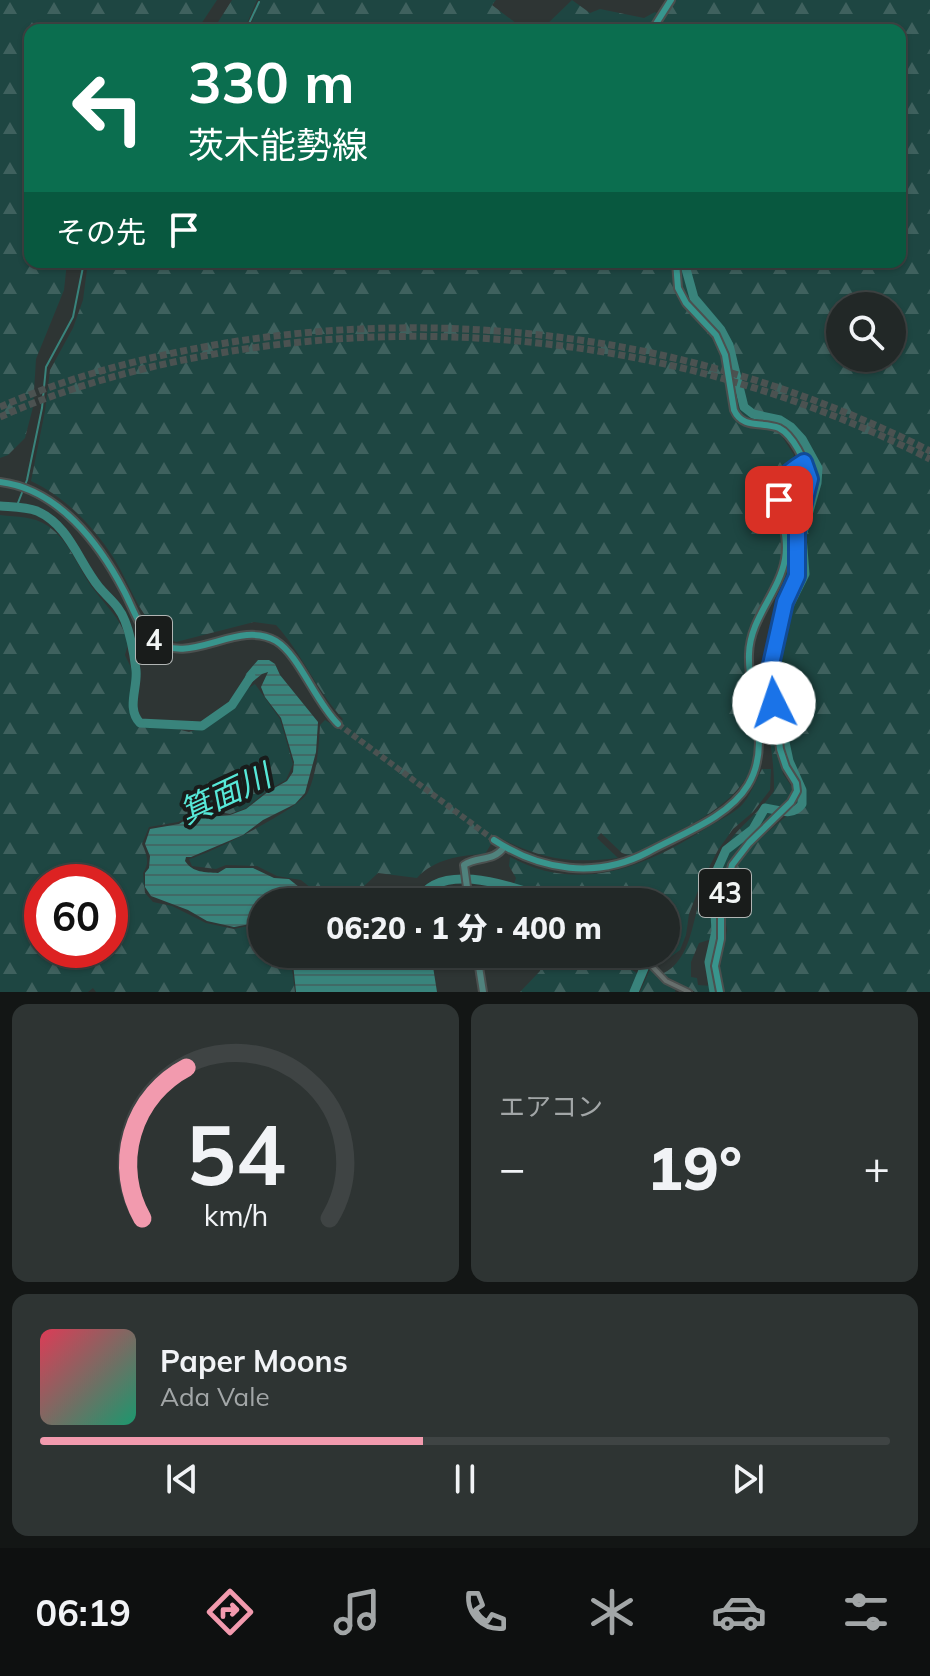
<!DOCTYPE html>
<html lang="ja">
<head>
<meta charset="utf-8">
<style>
  body { margin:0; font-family:Mulish,"Noto Sans JP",sans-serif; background:#2e3433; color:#f1f3f6; height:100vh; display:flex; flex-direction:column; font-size:30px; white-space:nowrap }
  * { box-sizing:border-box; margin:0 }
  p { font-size:26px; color:#a2a6a7 }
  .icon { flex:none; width:44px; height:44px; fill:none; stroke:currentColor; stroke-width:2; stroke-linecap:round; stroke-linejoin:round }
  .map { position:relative; height:992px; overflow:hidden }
  .side { display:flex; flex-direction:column; gap:12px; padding:12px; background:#131615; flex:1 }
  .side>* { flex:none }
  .hud { position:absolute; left:24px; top:24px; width:882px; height:244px; border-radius:16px; box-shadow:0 2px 6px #0004,0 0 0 2px #3f4444; background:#0b6e4f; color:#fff; overflow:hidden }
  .fabs { position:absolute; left:826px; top:292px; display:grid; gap:16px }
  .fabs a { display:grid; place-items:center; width:80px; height:80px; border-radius:50%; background:#222827; box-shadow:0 2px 6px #0004,0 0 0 2px #3f4444; font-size:40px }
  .speed { position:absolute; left:24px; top:864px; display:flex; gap:16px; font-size:40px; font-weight:700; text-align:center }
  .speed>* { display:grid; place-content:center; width:104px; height:104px; border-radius:50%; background:#222827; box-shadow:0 2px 6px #0004,0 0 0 2px #3f4444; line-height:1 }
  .speed .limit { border:12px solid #d22; background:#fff; color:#111 }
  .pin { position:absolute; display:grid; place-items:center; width:68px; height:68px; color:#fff; margin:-34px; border-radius:16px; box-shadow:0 4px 12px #0006 }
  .me { position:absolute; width:88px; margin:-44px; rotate:356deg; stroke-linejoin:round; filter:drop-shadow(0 0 6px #0008) }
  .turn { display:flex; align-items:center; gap:28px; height:168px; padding:0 32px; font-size:36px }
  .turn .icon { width:104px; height:104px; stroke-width:2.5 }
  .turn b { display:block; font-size:56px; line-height:68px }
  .then { display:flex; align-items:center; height:76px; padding:0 32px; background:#0003; gap:16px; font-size:30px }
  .big { font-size:60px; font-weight:800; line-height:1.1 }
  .side .tile { flex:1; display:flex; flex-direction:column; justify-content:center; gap:12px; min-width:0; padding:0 28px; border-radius:16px; background:#2e3433 }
  .side .dial { align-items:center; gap:0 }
  .dial svg { height:208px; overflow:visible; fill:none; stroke:#3f4444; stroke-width:7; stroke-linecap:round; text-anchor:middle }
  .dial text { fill:#f1f3f6; stroke:none }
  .song { display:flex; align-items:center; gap:24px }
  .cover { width:96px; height:96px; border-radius:12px; background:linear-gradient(135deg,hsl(350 70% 55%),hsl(160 70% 35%)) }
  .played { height:8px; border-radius:4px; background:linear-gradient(90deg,#f29aae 45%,#3f4444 45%) }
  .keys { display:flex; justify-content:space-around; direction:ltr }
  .heat { display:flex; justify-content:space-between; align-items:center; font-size:44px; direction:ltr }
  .side .tiles { flex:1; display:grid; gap:12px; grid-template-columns:1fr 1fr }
  .tile:last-child { grid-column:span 2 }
  .trip { position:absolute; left:248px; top:888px; width:432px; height:80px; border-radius:40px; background:#222827; box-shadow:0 2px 6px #0004,0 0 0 2px #3f4444; font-weight:800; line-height:80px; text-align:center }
  .tab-bar { display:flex; height:128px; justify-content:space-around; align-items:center; background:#0e1010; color:#a2a6a7 }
  .tab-bar .icon { width:56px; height:56px }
  .tab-bar .selected { color:#f29aae }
  .tab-bar b { font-size:36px; color:#f1f3f6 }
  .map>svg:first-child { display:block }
  .forest { fill:url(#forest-firs); fill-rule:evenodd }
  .water { fill:url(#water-rules) }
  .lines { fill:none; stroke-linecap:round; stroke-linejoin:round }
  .stream { stroke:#39847c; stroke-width:2 }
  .river { stroke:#39847c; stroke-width:9 }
  .primary-tunnel { stroke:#4b5251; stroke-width:6; stroke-dasharray:6 3; stroke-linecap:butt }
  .highway-tunnel { stroke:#4b5251; stroke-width:7; stroke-dasharray:7 3.5; stroke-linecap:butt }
  .street-casing { stroke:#4b504f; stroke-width:8 }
  .secondary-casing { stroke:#4b504f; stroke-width:10 }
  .primary-casing { stroke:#4b504f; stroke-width:10 }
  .street { stroke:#676f6d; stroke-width:4 }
  .secondary { stroke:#50827d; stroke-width:6 }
  .primary { stroke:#38958d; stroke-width:6 }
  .route-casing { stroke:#114b97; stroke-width:20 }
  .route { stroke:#1a73e8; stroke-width:14 }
  .labels { text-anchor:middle; stroke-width:8; stroke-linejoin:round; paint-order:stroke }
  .shield { fill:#191c1b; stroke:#b1b5b4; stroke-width:2 }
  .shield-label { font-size:28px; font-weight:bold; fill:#f2f6f5 }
  .water-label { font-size:32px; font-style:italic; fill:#57e8d8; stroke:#191c1b }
</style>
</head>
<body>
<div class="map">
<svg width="930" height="992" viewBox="0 0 930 992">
  <defs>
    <pattern id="forest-firs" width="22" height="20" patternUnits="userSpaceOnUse" patternTransform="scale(2)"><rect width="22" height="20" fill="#1e4642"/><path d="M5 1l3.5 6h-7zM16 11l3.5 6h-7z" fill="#3f615e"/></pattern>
    <pattern id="water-rules" width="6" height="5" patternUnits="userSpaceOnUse" patternTransform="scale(2)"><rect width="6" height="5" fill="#39847c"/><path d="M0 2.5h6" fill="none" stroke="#406a66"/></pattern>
  </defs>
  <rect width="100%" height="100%" fill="#2e3534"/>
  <!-- forest -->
  <path class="forest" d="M0,0H217L201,24L200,30H30V262H67L64,290L36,359L33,407L25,438L8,455L0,458Z
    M232,0H257L244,30H213Z
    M260,0H496L492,5L525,30H249Z
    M572,0L590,13L600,9L644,18L655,12L659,14L647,30H541Z
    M675,0H930V992H724L719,973L727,930L724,912L728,887L740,856L791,812L801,793L802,783L785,756L775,676L802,570L799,540L815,473C809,456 796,426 777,423C763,420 751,424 740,415L723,329L691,302L682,288L680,262H900V30H657ZM840,306H892V358H840Z
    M88,262H673L675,289L695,318L714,338L724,356L736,418L748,426L779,432L794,455C791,465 780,468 777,479C770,503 787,532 783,557C778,592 748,617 745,653C744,679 754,706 757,732C763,802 680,828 631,856L622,853L601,833L597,838L618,858C568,864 541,859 496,836L485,854C461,855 434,859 417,878L378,873L363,887L326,900L301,880L277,876L257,866L226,865L216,869L192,866L189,859C209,854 300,809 308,792C317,773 319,746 320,725L325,720L336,727L343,719C316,690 302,653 276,625L254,622L176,642C142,627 133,590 115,560C94,527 67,498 31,481L45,411L50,370L73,328L83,300Z
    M795,472L802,476V489L797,490L794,512L797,518L793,538L795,565L779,612L766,677L783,774L792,787V794L737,850L729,863L717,914L718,937L699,943L691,962V977L697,978L698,985L711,986L707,967L712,965L717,992H695L662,974C693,960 692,916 704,887C712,868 723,848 736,833C749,819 763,807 774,791C775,751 763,713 763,674C764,630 784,596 788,554C791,531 782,509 784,487L786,480Z
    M0,515C17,517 33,516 48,526C71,542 78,570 95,591C106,606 120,618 126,637C129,644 127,648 125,655C127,660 132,668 133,674C137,695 121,706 139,726L161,725L189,732L202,728L233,706L247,689L255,684L280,719L293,764L286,780L268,790L246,808L230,814L220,812L187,817L178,822L149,827L142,844C147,855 150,863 143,873L145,893L153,902L172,906L206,923L234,929L262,923V954H290L295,992H96L93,988L88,992H0ZM42,882H110V950H42Z
    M762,769H771L770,790L753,812L733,829L718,850L701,883L689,914L686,935L680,950L661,964L649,959V954H666V902H612L592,896L590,899L584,898L587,902H567L514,884L516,878L509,866L510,857C579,894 643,868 705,829C716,822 731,815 741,806C750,797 756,780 762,769Z
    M545,954H618L628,961L632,970L643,977L637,992H520L540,971Z
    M651,967L662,980L676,988L675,992H640Z"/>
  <!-- water -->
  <path class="water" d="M258,660H269L275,664L280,675L318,722L316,752L305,793L295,804L263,820L243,835L191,857H186L185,861C193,873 205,872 218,873L226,868H253L274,878L289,879L304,891L307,902H262V922L234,927L207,921L188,910L151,896L145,887V873L149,868L150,856L145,844L150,829L179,824L187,819L230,815L246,809L269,791L287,781L293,772L294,762L281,718L265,697L261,687L268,672L262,674L246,687L243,685L246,674Z
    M392,894H421L423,902H364Z
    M292,954H431L437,992H296Z"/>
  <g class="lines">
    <!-- stream -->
    <path class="stream" d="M246,30L259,2
      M16,508L27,480L42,408L46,367L73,317L84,262
      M584,898L593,902"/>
    <!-- river -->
    <path class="river" d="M684,262L694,298L721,330L729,345L744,407L753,414L780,420L791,427L802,439L818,468L817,483L802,536L805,574L788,608L775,666L780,719L789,761L802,790V804C793,817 779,810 765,808L753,829L726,850L713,879L716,931L709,962L714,992
      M0,506C11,507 26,507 37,511C70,526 78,561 99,587C109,599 119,605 125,621C131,636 134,654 136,670C138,688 126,708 140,723L202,726L232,705L251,676
      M417,902C441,856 522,891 558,902
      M595,902H602
      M634,992L647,961V954"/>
    <!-- primary-tunnel -->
    <path class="primary-tunnel" d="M338,724L494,840"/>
    <!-- highway-tunnel -->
    <path class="highway-tunnel" d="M0,407C75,374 157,354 238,341C475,305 716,343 930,451
      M0,417C72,385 149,365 226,352C466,312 712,349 930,459"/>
    <!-- street casing -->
    <g class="street-casing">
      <path id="street" d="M637,961L645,959L666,981L689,992"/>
    </g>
    <!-- secondary casing -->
    <g class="secondary-casing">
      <path id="secondary" d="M469,902L464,865C477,856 494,862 504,847
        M477,954L483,992"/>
    </g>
    <!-- primary casing -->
    <g class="primary-casing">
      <path id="primary" d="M652,30L671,0
        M676,262L678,288L686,303L716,335L725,355L734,410C743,430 762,421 779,428C793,435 805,461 810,476L797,531V576L785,602L770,669L780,749L786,767L796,783L797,791L791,802L749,843L732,865L721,911V939L715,966L720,992
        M0,482C58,489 99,543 124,591C132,606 139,628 152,639C189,669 237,618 276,641C299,655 315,701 338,724
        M494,840C541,871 597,879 648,852C681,834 728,818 748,785C773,743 747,698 749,654C750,618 779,593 785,559C792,516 756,489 804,462"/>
    </g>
    <!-- street -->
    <use href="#street" class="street"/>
    <!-- secondary -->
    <use href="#secondary" class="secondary"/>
    <!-- primary -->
    <use href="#primary" class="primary"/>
  </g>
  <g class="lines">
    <!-- route casing -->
    <g class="route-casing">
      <path id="route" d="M774,703L770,669L785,602L797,576V531L810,479L804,462C788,472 777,479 779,500"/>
    </g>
    <!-- route -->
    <use href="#route" class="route"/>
  </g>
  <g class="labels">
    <!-- shield labels -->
    <g class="shield">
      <rect x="136" y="616" width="36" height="48" rx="6"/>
      <rect x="699" y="869" width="52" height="48" rx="6"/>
    </g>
    <g class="shield-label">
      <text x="154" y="650">4</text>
      <text x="725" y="903">43</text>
    </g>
    <!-- water labels -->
    <g class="water-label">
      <text transform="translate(225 794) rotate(-25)" y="11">箕面川</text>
    </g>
  </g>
</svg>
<div class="fabs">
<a><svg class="icon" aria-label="search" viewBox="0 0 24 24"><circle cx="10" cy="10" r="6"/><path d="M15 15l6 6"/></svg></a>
</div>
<div class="speed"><div class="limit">60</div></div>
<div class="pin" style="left:779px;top:500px;background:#d93025"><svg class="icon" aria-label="arrive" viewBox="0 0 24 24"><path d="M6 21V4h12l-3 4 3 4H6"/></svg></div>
<svg class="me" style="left:774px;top:703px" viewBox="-20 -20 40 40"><circle r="19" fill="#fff"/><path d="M0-13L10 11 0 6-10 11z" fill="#1a73e8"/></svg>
<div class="trip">06:20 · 1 分 · 400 m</div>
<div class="hud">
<div class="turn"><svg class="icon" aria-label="left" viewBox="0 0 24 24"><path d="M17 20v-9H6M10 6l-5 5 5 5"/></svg><div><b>330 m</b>茨木能勢線</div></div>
<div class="then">その先<svg class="icon" aria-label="arrive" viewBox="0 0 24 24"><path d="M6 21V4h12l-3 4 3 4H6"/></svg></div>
</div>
</div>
<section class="side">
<div class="tiles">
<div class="tile dial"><svg viewBox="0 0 100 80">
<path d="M14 69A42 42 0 1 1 86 69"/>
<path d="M14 69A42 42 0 0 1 31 11" stroke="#f29aae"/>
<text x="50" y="56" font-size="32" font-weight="700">54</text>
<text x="50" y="72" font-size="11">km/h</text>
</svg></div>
<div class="tile"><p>エアコン</p>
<div class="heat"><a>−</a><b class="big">19°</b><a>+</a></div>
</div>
<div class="tile">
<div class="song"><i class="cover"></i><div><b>Paper Moons</b><p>Ada Vale</p></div></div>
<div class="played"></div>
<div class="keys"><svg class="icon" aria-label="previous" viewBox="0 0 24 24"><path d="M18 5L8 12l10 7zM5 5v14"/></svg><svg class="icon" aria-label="pause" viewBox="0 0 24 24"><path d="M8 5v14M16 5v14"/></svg><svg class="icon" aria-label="next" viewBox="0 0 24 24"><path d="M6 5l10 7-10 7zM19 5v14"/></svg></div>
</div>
</div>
</section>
<nav class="tab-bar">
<b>06:19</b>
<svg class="icon selected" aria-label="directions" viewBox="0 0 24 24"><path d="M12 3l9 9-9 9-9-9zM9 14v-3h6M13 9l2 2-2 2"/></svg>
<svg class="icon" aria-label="music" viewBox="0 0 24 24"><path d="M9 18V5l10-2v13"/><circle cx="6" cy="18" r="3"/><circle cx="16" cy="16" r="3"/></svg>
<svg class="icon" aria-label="phone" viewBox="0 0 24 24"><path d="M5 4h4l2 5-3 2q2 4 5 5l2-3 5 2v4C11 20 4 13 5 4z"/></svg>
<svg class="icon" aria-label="climate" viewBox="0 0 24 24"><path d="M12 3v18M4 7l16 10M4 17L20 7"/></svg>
<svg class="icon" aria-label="car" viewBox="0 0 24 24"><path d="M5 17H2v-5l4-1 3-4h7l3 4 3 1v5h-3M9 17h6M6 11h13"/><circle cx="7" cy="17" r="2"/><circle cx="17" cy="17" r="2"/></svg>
<svg class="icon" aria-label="filters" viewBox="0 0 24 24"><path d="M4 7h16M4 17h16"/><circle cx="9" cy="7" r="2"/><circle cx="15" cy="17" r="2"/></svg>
</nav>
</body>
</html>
